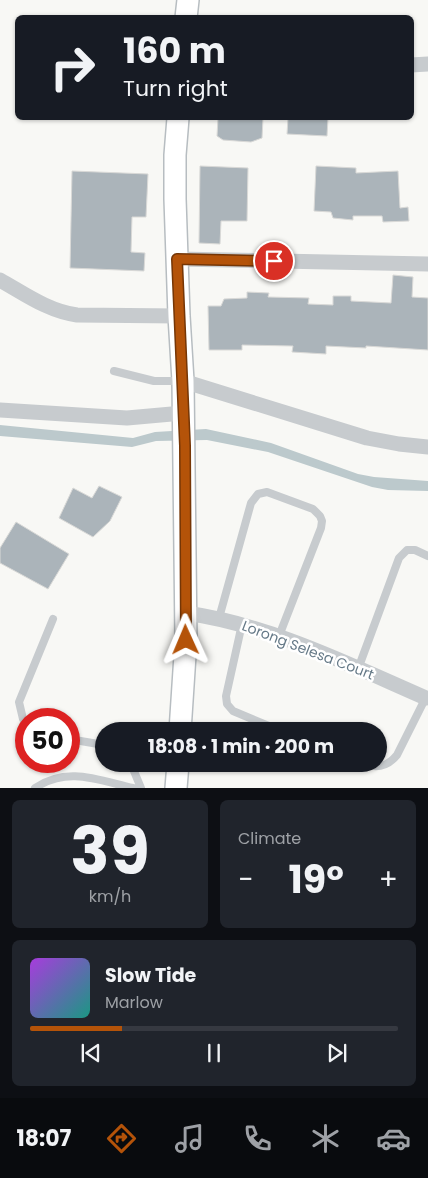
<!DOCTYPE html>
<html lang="en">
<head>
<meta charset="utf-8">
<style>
  body { margin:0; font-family:Poppins,sans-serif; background:#20242c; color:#f1f3f6; height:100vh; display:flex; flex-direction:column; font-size:19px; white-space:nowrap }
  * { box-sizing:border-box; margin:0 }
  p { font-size:16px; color:#9ea1a6 }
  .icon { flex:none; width:28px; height:28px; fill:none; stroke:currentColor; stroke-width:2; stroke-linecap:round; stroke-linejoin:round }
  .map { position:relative; height:788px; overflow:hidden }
  .sheet { display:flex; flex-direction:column; gap:12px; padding:12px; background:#0d0f14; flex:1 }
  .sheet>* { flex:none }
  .top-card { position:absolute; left:15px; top:15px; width:399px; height:105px; border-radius:8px; box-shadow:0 1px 4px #0004; background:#171b24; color:#f1f3f6; overflow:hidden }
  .speed { position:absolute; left:15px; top:708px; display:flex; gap:10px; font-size:25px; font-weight:700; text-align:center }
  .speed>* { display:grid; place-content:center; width:65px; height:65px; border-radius:50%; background:#171b24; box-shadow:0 1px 4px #0004; line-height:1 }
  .speed .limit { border:8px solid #d22; background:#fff; color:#111 }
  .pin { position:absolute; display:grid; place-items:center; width:42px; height:42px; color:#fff; margin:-21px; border:2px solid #fff; border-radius:50%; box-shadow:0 1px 5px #0007 }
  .me { position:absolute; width:55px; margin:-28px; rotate:359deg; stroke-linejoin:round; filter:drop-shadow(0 0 4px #0008) }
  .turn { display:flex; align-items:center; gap:18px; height:105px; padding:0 25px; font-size:22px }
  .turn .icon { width:65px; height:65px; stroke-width:2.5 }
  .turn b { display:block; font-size:35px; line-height:42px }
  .big { font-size:38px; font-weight:700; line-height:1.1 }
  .sheet .card { flex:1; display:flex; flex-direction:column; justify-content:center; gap:8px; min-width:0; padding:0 18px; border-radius:8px; background:#20242c }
  .sheet .dial { align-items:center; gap:0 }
  .dial b { font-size:65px; line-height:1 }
  .song { display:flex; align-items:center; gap:15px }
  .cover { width:60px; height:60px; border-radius:8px; background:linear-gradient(135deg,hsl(280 70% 55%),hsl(170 70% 35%)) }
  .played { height:5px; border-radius:2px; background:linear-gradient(90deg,#b45309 25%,#363941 25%) }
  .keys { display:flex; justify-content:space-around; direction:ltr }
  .heat { display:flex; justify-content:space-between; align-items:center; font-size:28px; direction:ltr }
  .sheet .tiles { flex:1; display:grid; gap:12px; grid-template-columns:1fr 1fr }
  .card:last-child { grid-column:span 2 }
  .trip { position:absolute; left:95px; top:722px; width:292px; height:50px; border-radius:25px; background:#171b24; box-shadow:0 1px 4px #0004; font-weight:700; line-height:50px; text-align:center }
  .menu { display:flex; height:80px; justify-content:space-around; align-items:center; background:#090b0e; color:#9ea1a6 }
  .menu .icon { width:35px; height:35px }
  .menu .selected { color:#b45309 }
  .menu b { font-size:22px; color:#f1f3f6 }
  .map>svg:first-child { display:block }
  .water { fill:#bcc9cc }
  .building { fill:#abb4ba; stroke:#d9d9d7 }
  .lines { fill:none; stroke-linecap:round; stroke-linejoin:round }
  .secondary-casing { stroke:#b7bdc1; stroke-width:24 }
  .lane { stroke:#c7cbce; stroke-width:8 }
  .street { stroke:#c7cbce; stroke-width:15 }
  .secondary { stroke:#fff; stroke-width:21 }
  .route-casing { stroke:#753606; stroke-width:12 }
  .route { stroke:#b45309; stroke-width:9 }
  .labels { text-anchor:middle; stroke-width:5; stroke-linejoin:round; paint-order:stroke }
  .street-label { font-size:14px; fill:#657987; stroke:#fff }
</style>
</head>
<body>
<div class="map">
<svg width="428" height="788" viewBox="0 0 428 788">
  <rect width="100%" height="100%" fill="#f8f8f5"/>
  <!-- water -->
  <path class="water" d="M0,425L133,438L155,432L206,429L271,443L358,474L374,477L428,481V491L388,490L372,487L268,452L207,440L156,441L132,447L0,436Z"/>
  <!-- building -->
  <path class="building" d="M218,118H263L262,138L251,142L223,140L217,136Z
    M288,118H328L327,136L287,134Z
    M200,166L248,168L247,221H221L220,244L199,243Z
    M316,166L356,168V173L398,171L400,208L408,207L409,221L383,222L382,216H353V220L333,218L331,212L314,211Z
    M72,171L148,174L146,217H132L131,252L145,253L144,271L70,268Z
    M393,275L413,277L412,297L428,298V350L366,346V348L326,346V354L292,352L293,346L242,345V350H209L208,306H221L224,299L247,298V292L269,293L268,297L309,298L308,304L333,305V296H351V301L391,303Z
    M99,486L122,497L110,521L93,537L59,518L73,488L92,498Z
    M16,522L69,554L48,589L0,563V548Z"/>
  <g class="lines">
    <!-- secondary casing -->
    <g class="secondary-casing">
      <path id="secondary" d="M186,18L188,0
        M178,118L175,155V199L179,316L183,381L186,640L180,731
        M176,788L178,764"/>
    </g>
    <!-- lane -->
    <path class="lane" d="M114,371L154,381H181
      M219,618L251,503L258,494L267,492L313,509L320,516L322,521L321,528L279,636
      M242,624L226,696L227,704L233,711L281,731
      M358,669L399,558L407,550H415L428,556
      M26,721L23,719L19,702L53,619
      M69,739L104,745
      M131,764L141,788
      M364,764C378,769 388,766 397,755L426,697
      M35,788C67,766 98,780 133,788"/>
    <!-- street -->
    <path class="street" d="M411,65L428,64
      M177,259L428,264
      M0,280C25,294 48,311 77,315L179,316
      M183,381L367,438L399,444L428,447
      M0,410L127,418L183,413
      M186,613C270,625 348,664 426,698"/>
    <!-- secondary -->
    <use href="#secondary" class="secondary"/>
  </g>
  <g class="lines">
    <!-- route casing -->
    <g class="route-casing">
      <path id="route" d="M186,640L185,446L177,259L274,261"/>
    </g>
    <!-- route -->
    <use href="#route" class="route"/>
  </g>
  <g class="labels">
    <!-- street labels -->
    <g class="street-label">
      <text transform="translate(308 650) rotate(21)" y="5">Lorong Selesa Court</text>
    </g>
  </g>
</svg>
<div class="speed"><div class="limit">50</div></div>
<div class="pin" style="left:274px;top:261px;background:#d93025"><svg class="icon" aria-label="arrive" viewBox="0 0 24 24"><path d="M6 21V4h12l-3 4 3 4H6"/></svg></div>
<svg class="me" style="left:186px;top:640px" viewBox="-20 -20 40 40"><path d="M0-17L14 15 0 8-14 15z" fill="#b45309" stroke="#fff" stroke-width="4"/></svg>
<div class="trip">18:08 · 1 min · 200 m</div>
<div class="top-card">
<div class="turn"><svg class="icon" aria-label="right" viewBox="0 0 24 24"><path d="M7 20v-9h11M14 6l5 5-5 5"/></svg><div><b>160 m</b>Turn right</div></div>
</div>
</div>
<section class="sheet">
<div class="tiles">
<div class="card dial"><b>39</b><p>km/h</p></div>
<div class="card"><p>Climate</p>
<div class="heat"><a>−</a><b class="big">19°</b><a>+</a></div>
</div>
<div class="card">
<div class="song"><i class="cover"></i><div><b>Slow Tide</b><p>Marlow</p></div></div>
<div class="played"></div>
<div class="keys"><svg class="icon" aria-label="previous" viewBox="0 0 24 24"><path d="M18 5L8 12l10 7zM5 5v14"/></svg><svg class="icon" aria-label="pause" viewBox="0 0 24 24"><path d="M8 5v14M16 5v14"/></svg><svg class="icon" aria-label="next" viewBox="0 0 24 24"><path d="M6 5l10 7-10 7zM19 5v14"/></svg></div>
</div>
</div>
</section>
<nav class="menu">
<b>18:07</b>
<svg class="icon selected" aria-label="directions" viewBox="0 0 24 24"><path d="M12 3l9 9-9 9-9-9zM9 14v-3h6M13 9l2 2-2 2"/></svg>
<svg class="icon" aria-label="music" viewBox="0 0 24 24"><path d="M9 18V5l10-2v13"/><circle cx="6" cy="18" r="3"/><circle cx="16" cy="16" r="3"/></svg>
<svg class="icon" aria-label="phone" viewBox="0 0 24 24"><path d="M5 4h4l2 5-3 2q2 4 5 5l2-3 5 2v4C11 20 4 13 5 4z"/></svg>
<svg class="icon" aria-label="climate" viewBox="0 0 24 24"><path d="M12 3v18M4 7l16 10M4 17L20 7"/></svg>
<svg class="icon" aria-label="car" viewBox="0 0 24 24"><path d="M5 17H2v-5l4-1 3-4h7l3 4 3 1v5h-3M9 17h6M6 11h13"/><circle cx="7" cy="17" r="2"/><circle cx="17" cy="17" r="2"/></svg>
</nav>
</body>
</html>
